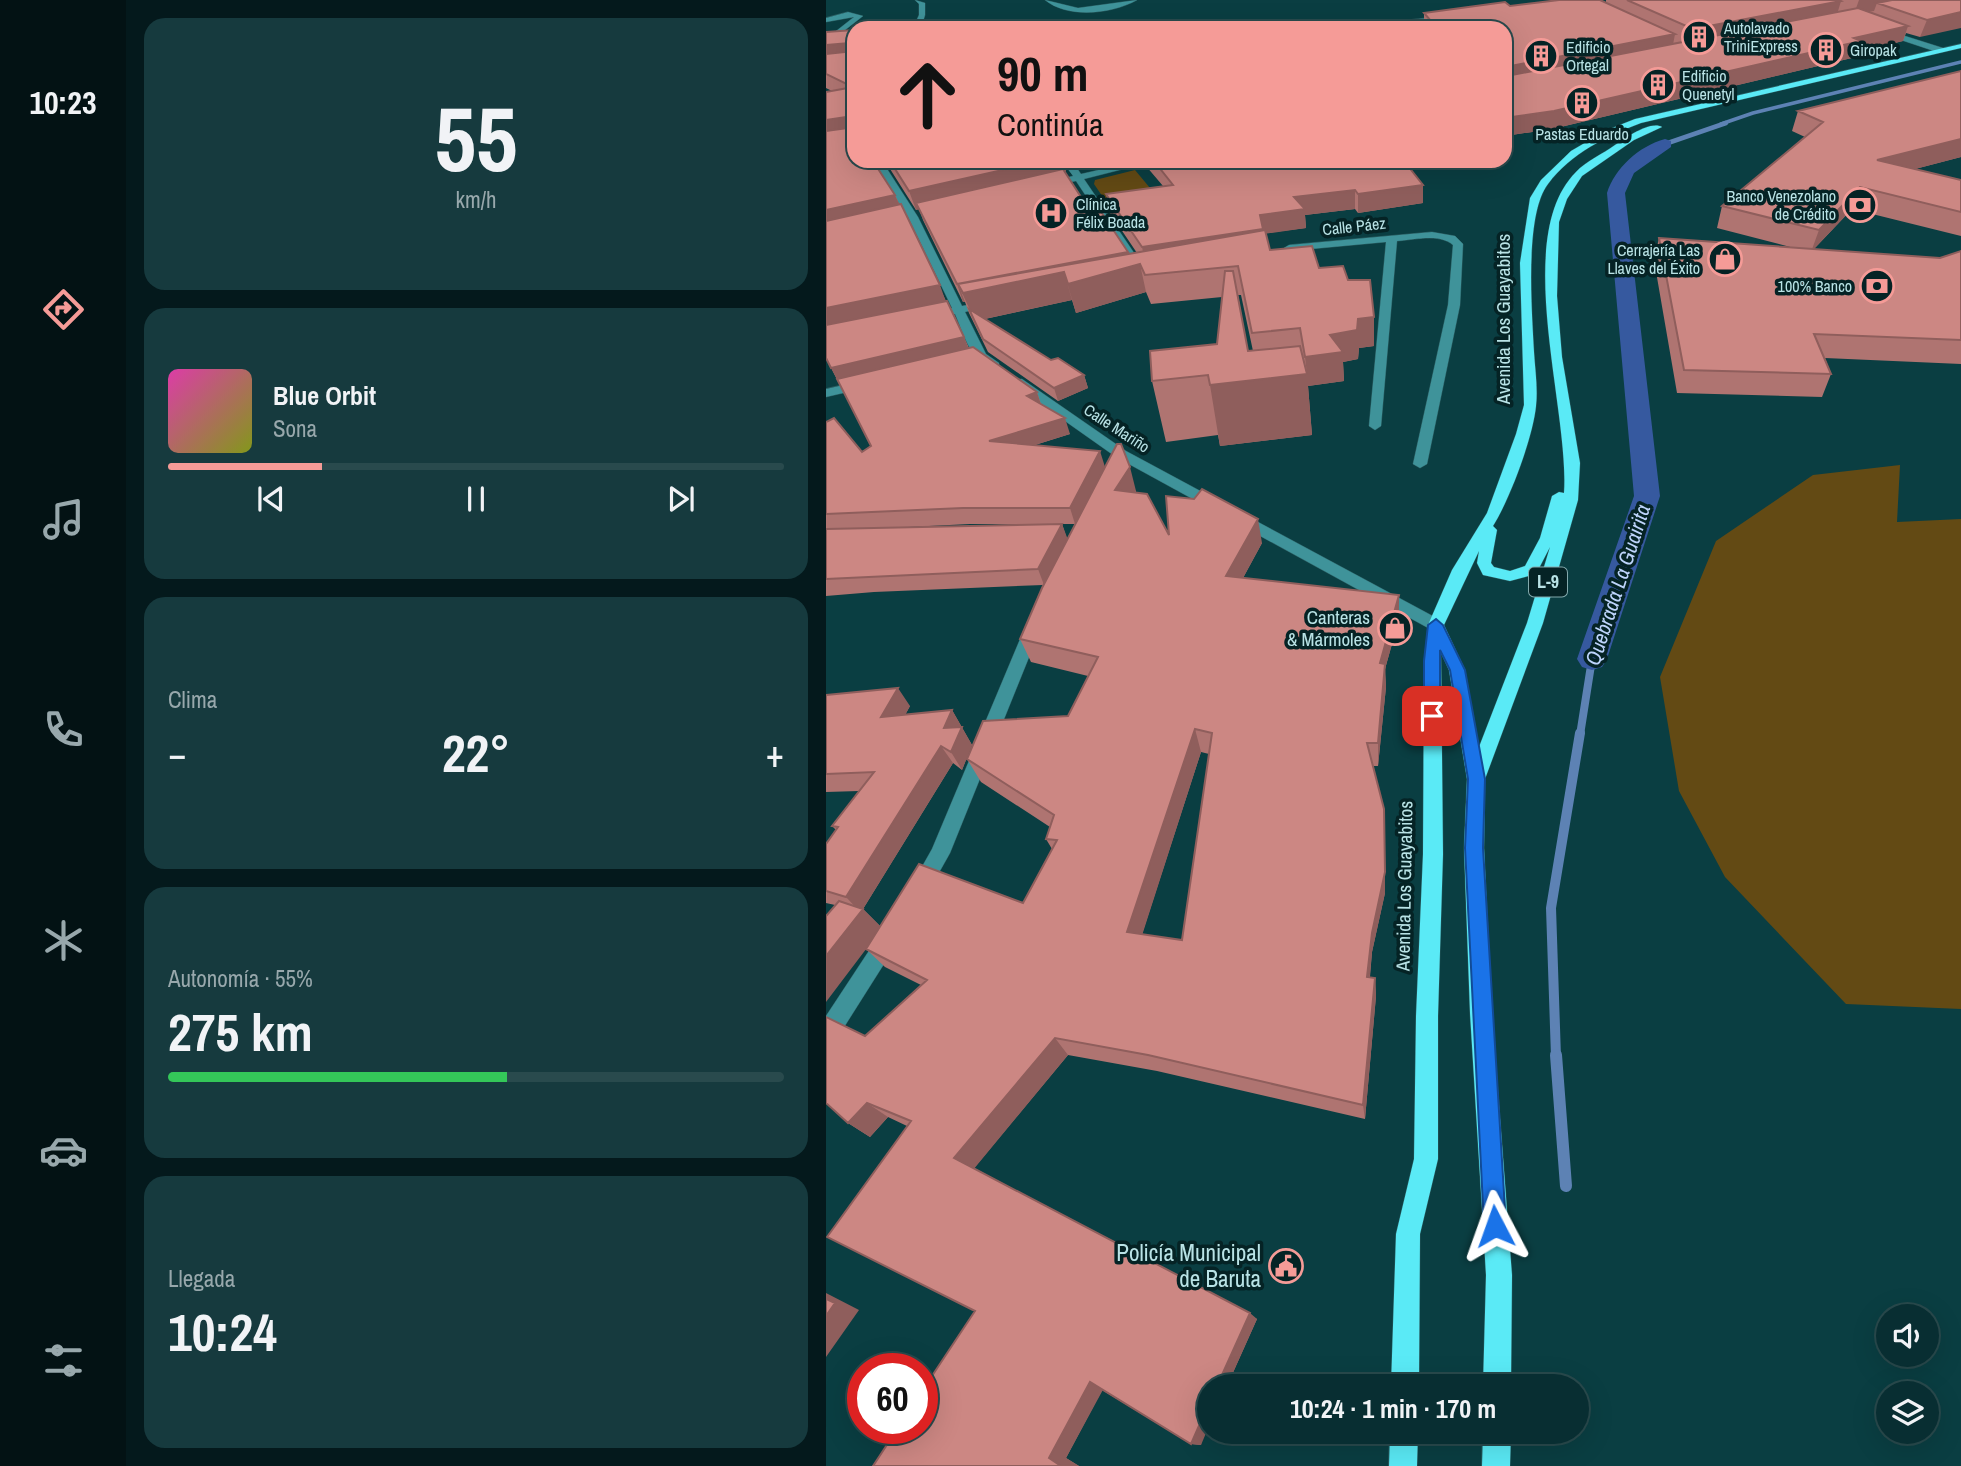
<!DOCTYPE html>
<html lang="es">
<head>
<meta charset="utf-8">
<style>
  body { margin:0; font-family:"Archivo Narrow",sans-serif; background:#163a3e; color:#f1f3f6; height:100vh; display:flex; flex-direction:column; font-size:26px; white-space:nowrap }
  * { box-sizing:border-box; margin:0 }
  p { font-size:23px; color:#98a8ac }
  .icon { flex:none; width:38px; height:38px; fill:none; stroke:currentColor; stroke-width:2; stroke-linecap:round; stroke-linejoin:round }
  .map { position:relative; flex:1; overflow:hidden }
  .panel { display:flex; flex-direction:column; gap:18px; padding:18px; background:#04191c; width:700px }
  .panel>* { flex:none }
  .guide { position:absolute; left:21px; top:21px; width:665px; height:147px; border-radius:21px; box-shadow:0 7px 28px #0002,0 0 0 2px #294a4d; background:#f59b97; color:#111; overflow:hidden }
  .tools { position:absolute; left:1050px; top:1304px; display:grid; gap:14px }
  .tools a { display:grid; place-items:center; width:63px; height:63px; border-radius:50%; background:#082e32; box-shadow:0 7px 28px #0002,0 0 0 2px #294a4d; font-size:35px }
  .speed { position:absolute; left:21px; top:1353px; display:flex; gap:14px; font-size:35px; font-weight:700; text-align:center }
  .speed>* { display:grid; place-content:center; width:91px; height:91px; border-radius:50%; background:#082e32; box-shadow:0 7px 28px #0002,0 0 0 2px #294a4d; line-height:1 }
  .speed .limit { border:10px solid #d22; background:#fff; color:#111 }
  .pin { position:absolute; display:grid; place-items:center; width:60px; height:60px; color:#fff; margin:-30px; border-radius:14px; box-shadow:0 4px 10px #0006 }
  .me { position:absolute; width:77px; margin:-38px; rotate:356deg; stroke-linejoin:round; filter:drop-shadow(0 0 5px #0008) }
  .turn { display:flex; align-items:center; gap:24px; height:147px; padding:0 35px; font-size:32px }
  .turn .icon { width:91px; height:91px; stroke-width:2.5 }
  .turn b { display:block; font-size:49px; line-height:60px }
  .big { font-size:52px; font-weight:700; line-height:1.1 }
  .panel .tile { flex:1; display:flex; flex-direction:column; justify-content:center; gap:10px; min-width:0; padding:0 24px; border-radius:21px; background:#163a3e }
  .panel .dial { align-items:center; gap:0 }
  .dial b { font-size:91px; line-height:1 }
  .song { display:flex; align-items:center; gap:21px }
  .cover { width:84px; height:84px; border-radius:10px; background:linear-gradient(135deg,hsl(320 70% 55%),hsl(70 70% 35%)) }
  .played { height:7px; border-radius:4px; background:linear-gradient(90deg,#f59b97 25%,#294a4d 25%) }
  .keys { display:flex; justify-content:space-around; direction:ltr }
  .heat { display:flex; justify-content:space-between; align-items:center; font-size:38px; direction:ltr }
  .charge { height:10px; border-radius:5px; background:linear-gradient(90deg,#34c759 55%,#294a4d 0) }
  .trip { position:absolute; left:371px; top:1374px; width:392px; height:70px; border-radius:35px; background:#082e32; box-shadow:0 7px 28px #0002,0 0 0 2px #294a4d; font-weight:700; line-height:70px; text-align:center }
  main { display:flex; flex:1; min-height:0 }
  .tab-bar { display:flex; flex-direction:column; width:126px; justify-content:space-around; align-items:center; background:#031214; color:#98a8ac }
  .tab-bar .icon { width:49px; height:49px }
  .tab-bar .on { color:#f59b97 }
  .tab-bar b { font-size:32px; color:#f1f3f6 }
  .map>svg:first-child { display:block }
  .green { fill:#634a14 }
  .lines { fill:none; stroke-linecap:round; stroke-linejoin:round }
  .stream-far4 { stroke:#5d82b4; stroke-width:3.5 }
  .stream-far3 { stroke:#5d82b4; stroke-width:4.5 }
  .stream-far2 { stroke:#5d82b4; stroke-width:8 }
  .stream-far1 { stroke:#5d82b4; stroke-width:10 }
  .stream { stroke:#5d82b4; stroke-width:12 }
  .canal { fill:#36599f; fill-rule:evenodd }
  .minor-casing { stroke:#2a5c60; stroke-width:1 }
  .major-casing { stroke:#2a5c60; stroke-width:1 }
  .minor { fill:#3f939a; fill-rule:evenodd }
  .major { fill:#5aeaf6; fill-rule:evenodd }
  .wall { fill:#af7471; fill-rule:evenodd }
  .shaded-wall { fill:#8f5e5c }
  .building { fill:#cc8783; stroke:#8f5e5c; stroke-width:2; fill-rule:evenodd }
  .route { fill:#1a73e8; stroke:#114b97; stroke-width:2 }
  .labels { text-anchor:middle; stroke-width:7; stroke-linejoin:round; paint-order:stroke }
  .far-poi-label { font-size:16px; fill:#b9e3e6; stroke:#052325; text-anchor:start }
  .far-street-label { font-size:16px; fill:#b9e3e6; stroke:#052325 }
  .shield { fill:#052325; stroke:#83a9ac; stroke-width:2 }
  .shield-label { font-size:18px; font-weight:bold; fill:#b9e3e6 }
  .street-label { font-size:19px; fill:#b9e3e6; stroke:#052325 }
  .poi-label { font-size:19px; fill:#b9e3e6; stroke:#052325; text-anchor:end }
  .water-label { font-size:21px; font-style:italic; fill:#bed4fb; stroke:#052325 }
  .near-poi-label { font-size:23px; fill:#b9e3e6; stroke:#052325; text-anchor:end }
</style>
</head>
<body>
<main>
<nav class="tab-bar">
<b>10:23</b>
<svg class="icon on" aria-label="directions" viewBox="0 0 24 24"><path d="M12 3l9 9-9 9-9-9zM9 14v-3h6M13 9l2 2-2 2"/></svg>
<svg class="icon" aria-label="music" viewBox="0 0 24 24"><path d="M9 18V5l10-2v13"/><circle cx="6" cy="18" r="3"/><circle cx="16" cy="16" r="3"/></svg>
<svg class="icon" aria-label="phone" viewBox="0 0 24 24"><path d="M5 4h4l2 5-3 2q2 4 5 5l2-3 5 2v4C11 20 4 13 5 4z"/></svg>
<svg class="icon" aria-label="climate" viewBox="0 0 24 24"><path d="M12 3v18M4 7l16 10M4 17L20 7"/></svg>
<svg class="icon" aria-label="car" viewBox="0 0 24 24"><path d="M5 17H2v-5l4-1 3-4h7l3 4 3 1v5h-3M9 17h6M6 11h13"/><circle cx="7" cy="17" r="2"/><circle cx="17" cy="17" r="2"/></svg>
<svg class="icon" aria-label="filters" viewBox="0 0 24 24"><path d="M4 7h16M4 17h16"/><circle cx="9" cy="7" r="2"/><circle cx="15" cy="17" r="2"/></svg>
</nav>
<section class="panel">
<div class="tile dial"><b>55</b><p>km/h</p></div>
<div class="tile">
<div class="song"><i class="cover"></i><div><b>Blue Orbit</b><p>Sona</p></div></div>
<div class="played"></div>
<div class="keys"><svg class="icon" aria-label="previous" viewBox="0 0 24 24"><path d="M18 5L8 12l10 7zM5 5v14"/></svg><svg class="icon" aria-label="pause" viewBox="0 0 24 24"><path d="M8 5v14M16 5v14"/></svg><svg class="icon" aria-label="next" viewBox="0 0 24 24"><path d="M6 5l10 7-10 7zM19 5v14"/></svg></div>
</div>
<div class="tile"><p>Clima</p>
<div class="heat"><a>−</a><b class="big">22°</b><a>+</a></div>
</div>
<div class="tile"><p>Autonomía · 55%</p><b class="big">275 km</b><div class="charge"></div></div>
<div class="tile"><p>Llegada</p><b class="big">10:24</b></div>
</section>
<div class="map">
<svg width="1135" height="1466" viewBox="0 0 1135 1466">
  <rect width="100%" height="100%" fill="#0a3e42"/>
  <!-- green -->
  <path class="green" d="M309,170L334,200L285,209L268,184L269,180Z
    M1074,465L1071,522L1135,519V1009L1020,1004L899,877L853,791L834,677L890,541L987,475Z"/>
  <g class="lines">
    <!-- stream-far4 -->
    <path class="stream-far4" d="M895,124L927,113L1135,62"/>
    <!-- stream-far3 -->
    <path class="stream-far3" d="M839,144L900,123"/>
    <!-- stream-far2 -->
    <path class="stream-far2" d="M754,735L766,659"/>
    <!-- stream-far1 -->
    <path class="stream-far1" d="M730,1057L725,908L754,733"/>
    <!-- stream -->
    <path class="stream" d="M730,1055L740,1186"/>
    <!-- canal -->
    <path class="canal" d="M839,139L845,141V147L808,173L799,193L834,496L781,659L776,667L766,670L756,667L751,659L808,496L781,193C789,168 813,146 839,139Z"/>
    <!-- minor casing -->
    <g class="minor-casing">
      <path id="minor" d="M89,0L99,3V15L95,28H87L93,15V4Z
        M219,0L252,8L311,0C286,14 242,19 219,0Z
        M22,12L37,16L0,45V39L28,17L0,22V18Z
        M622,16L620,19L520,28L524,26Z
        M1057,29L1117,48L1118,50L1111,52L1054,33Z
        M46,161H56L92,217L136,306L163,301L169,304L139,312L160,354L173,363V369C148,372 137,332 129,314L105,318L99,315L126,308L82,217Z
        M236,161H246L255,174L312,161H329L258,179L321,272L320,274H312L250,181L218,187V183L247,176Z
        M606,232L629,236L637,244L634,305L601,464L594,468L587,464L622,305L627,245C613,233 588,240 571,241L555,426L549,430L543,426L560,242L463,251L458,248L463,245Z
        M188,379H196L300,451L616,621L618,625L610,631L604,629L290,457L188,385Z
        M39,380L45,384L43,387L0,397V389Z
        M208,619L216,625L124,853L101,894L94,897L87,894L84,888L106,849L200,625Z
        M63,929L70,931L73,938L70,945L8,1043L0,1046V1016L56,931Z"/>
    </g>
    <!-- major casing -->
    <g class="major-casing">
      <path id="major" d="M1135,44V48L815,123C781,136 745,153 722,184C698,215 706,312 708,352C709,369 712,388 710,406C707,437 684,499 667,526L671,530L665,563L668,567L684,571L699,566L714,538L726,496L733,492L738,493C744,410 685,237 750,172C760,161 777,154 789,145C799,138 825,120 836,127L808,140L756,176L741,199L733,222L731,296L736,357L754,463L752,500L717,623L659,779L658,848L666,1013L686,1275L685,1386H657L660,1275L644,1013L638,848L641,779L623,670L615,653L617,854L612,1016V1159L594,1234L593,1386H565L570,1234L588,1159L590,1016L597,854L598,661L602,625L626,570L661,513L690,434L698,405L694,263L704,198L715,180L745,151L781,130L809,119ZM724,547L701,623L653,747L639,670L618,625L653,551L651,563L657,575L684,581L710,574Z
        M564,1432H592L591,1466H563Z
        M657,1432H685L684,1466H656Z"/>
    </g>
    <!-- minor -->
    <use href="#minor" class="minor"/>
    <!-- major -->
    <use href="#major" class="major"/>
  </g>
  <!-- wall -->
  <path class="wall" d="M780,0H1135L1094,37L1080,33L1077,41L1032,52L1030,57L726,129L679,136V28H598V13L684,6L780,3Z
    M28,30V161L69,195L120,301L138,337L143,348L211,392L215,404L244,434L209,445L279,467L310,491V492L343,535L436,543L417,578L573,595V619L559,669L560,687L552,766H547L559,893L546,952L544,977L549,978L550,996L539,1119L331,1071L242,1055L148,1168L431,1319L401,1386H383L375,1445L365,1444L276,1390L240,1458L253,1466H47L149,1311L81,1126L62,1117L44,1137L22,1123L39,1036L95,985L59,967L40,949L9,905L0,903V844L10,830L6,826L33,791L0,792V695L84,706L79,715L126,710L146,745L136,770L127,763L37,909L54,926L197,903L226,849L220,839L224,827L155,782L141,759L242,716L262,676L205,662L194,639L217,585L48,592L0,596V422L36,452L45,446L0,358L6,91L0,88V32ZM144,524H202L62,528ZM236,524H249L241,539ZM375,752L383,754L356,940L316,934Z
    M1135,71V157L1089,169L1135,180V236L1026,209L988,249L1114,258L1135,251V364L999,358L1005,374L996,397L851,393L828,260L833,238L968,248L891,228L896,206L979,137L966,131L972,111Z
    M59,161H238L240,171L239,172L257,200L302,252V254L311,253L284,213L280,194L337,186L320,166L319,161H578L597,185V203L532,213L529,209L479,215L480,228L439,233L444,250L493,268L548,346L533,348L532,359L517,362L518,381L482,386L486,435L394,446L392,435L340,442L326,381L391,344L396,297L325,304L320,292L250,313L246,300L159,319L225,360L258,375L262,388L232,401L162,352L143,313L139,302H137L97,220L93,209L90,210ZM412,295H415L427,351H422Z"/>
  <!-- shaded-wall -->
  <path class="shaded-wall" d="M1033,0H1112L1051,3L1048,11L1028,14Z
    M1015,1L1010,18L863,47L867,29Z
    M1135,12V28L1094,37L1101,20Z
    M1082,26L1077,41L1032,52L1030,57L726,129L679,136V118Z
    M849,34L846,50L679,83L680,67Z
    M28,36V60L0,62V45Z
    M20,117L28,134L0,139V120Z
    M1135,139V157L1043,181L1051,160Z
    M217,161H238L240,171L90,203L93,209L90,210L83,191Z
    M252,161H282L254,168Z
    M597,185V203L532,213V194Z
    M1034,187L1026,209L985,252L993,230Z
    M529,190V209L479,215L480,228L438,234L320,266L316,247L434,215L468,197Z
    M69,195L77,213L0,231V210Z
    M302,252L305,266L314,264L320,292L250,313L238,272L246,300L149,321L132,284L139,302H137L131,284Z
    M114,285L121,305L0,330V308Z
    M548,317V346L533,348L532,359L517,362L518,381L482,386L486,435L394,446L384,385L481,374L479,357L504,335L532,319Z
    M138,337L144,352L13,383L5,368Z
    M258,375L262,388L232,401L228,388Z
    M211,392L216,408L201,396Z
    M239,418L244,434L170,457L163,441Z
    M274,451L279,467L249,524L244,508Z
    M304,467L310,491L296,514L289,490Z
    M432,519L436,543L405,600L400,576Z
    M236,524L242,540L218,585L212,569Z
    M573,595V619L559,669L560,687L552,766V743L554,663Z
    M72,688L84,706L68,735L55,717Z
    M126,710L146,745L136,770L125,752L118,728Z
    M369,729L375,752L311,951L301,932Z
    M115,746L127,763L37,909L56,928L0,1002V956L34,912L20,897Z
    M559,872V893L546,952L542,995L541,977L546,933Z
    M549,978L550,996L539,1119L537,1105Z
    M229,1038L242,1055L147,1170L128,1158Z
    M41,1103L62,1117L44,1137L22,1123Z
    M0,1293L33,1310L0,1357Z
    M424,1313L431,1319L401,1386H391Z
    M264,1382L279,1386L240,1458L253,1466H235L223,1458Z
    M383,1403V1426L375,1445L365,1444Z"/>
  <!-- building -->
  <path class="building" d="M733,0H774L849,34L680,67L679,69V28H611L598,13L679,2L684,6Z
    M801,0H1013L1015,1L867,29Z
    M1066,0H1135V12L1101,20L1051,3Z
    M1032,8L1082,26L1028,38L1035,41L728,111L679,118V74L681,76Z
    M28,30V36L24,43L0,45V32Z
    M28,51V161H47L69,195L0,210V131L21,128L24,119L20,117L0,120V92L27,87L0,74V54Z
    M1135,71V139L1051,160L1135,180V212L1034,187L993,230L896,206L997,122L972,111Z
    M64,161H217L83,191Z
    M328,161H578L597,185L532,194L529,190L468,197L479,209L434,215L437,229L316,247L280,194L347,185Z
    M237,169L257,200L266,198L302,252L131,284L90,203Z
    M75,204L114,285L0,308V221Z
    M439,230L444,250L486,246L493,268L517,266L522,280H544L548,317L532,319L531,330L504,335L517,352L479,357L474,328L426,333L412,266L319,275L314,264L242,284L238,272L137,293L132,284Z
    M833,238L1114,258L1135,251V340L988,334L1005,374L858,370Z
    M399,271H407L422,351L474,346L481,374L384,385L382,375L326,381L324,351L391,344Z
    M121,301L138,337L5,368L0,358V325Z
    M143,309L225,360L232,358L258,375L228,388L157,339Z
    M147,347L211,392L201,396L239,418L163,441L274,451L244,508H137L0,514V422L8,418L36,452L45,446L11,379Z
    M291,444H295L304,467L289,490L321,494L343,535L340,496L368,499L376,489L432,519L400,576L573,595L554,663L559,664L552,743H541L558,809L559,872L546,933L541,977L549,978L537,1105L322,1055L229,1038L128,1158L424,1313L391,1386H383V1403L365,1444L264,1382L223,1458L235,1466H47L72,1428H96V1391L149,1311L1,1237L85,1121L41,1103L22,1123L0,1103V1017L39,1036L101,980L40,949L93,864L197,903L231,840L220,839L228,815L141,759L157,721L242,716L272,657L194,639L216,588ZM369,729L386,733L356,940L301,932Z
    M236,524L212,569L0,579V529Z
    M72,688L55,717L126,710L118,728L136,727L125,752L115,746L20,897L0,891V844L12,827L6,826L48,772L0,774V695Z
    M13,901L37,909L0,956V916Z
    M0,1299L9,1303L0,1316Z"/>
  <!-- route -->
  <path class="route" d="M610,619L617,625L639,670L659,779L657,848L680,1226L677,1234L669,1237L661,1234L658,1226L639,848L642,779L624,670L614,650V716L606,723L598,716V661L602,625Z"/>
  <!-- icons -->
  <defs>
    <g id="building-ring" transform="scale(1.75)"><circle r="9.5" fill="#052325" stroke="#f59b97" stroke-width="1.5"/><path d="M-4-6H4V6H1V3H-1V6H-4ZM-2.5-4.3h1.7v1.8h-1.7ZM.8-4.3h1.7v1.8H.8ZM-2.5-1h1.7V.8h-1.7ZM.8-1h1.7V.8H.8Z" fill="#f59b97"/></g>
    <g id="bank-ring" transform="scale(1.75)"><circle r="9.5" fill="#052325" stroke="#f59b97" stroke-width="1.5"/><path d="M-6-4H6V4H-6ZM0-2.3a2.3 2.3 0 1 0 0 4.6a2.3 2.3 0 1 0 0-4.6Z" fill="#f59b97"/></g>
    <g id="hospital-ring" transform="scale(1.75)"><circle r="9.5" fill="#052325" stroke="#f59b97" stroke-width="1.5"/><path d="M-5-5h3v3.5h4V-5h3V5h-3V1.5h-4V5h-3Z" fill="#f59b97"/></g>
    <g id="shop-ring" transform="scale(1.75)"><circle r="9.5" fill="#052325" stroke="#f59b97" stroke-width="1.5"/><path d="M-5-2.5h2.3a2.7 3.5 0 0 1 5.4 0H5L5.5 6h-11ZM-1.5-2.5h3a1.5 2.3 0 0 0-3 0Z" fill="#f59b97"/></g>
    <g id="civic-ring" transform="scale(1.75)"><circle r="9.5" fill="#052325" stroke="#f59b97" stroke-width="1.5"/><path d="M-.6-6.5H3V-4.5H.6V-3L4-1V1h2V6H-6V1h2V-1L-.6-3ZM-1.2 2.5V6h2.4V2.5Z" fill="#f59b97"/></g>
  </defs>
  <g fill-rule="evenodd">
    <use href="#building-ring" x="873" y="37"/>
    <use href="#building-ring" x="1000" y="50"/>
    <use href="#building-ring" x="715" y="56"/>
    <use href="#building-ring" x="832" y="85"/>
    <use href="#building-ring" x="756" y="103"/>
    <use href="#bank-ring" x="1034" y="205"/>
    <use href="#hospital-ring" x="225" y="213"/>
    <use href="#shop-ring" x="899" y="259"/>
    <use href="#bank-ring" x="1051" y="286"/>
    <use href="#shop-ring" x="569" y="628"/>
    <use href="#civic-ring" x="460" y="1266"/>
  </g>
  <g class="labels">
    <!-- far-poi labels -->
    <g class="far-poi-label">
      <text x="898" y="34">Autolavado<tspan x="898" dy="18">TriniExpress</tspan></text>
      <text x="740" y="53">Edificio<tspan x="740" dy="18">Ortegal</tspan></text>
      <text x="1024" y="56">Giropak</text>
      <text x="856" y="82">Edificio<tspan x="856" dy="18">Quenetyl</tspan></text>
      <text x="756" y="140" text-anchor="middle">Pastas Eduardo</text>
      <text x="1010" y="202" text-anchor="end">Banco Venezolano<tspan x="1010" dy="18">de Crédito</tspan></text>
      <text x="250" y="210">Clínica<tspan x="250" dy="18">Félix Boada</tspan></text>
      <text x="874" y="256" text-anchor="end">Cerrajería Las<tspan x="874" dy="18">Llaves del Éxito</tspan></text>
      <text x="1026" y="292" text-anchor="end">100% Banco</text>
    </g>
    <!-- far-street labels -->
    <g class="far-street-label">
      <text transform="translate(528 226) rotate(-6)" y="6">Calle Páez</text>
      <text transform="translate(291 428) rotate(33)" y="6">Calle Mariño</text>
    </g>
    <!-- shield labels -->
    <rect class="shield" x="703" y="567.5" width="38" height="29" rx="5"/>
    <g class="shield-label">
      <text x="722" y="588">L-9</text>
    </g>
    <!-- street labels -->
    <g class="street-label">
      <text transform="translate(677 319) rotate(-90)" y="7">Avenida Los Guayabitos</text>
      <text transform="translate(578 886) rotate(-89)" y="7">Avenida Los Guayabitos</text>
    </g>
    <!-- poi labels -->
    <g class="poi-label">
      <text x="544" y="624">Canteras<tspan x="544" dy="22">&amp; Mármoles</tspan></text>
    </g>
    <!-- water labels -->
    <g class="water-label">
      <text transform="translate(792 585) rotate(-72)" y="7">Quebrada La Guairita</text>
    </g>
    <!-- near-poi labels -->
    <g class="near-poi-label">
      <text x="435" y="1261">Policía Municipal<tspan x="435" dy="26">de Baruta</tspan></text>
    </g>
  </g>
</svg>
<div class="tools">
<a><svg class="icon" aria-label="sound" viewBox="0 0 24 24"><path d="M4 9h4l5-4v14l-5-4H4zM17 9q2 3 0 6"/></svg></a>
<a><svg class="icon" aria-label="layers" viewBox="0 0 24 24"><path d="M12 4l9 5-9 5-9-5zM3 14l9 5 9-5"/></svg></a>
</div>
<div class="speed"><div class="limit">60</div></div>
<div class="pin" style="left:606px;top:716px;background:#d93025"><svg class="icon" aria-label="arrive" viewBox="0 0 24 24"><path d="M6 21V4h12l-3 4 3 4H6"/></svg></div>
<svg class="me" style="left:669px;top:1226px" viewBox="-20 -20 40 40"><path d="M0-17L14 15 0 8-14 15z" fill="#1a73e8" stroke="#fff" stroke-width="4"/></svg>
<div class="trip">10:24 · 1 min · 170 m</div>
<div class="guide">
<div class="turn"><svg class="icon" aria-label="ahead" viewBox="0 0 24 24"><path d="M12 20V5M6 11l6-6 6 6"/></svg><div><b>90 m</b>Continúa</div></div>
</div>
</div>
</main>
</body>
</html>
